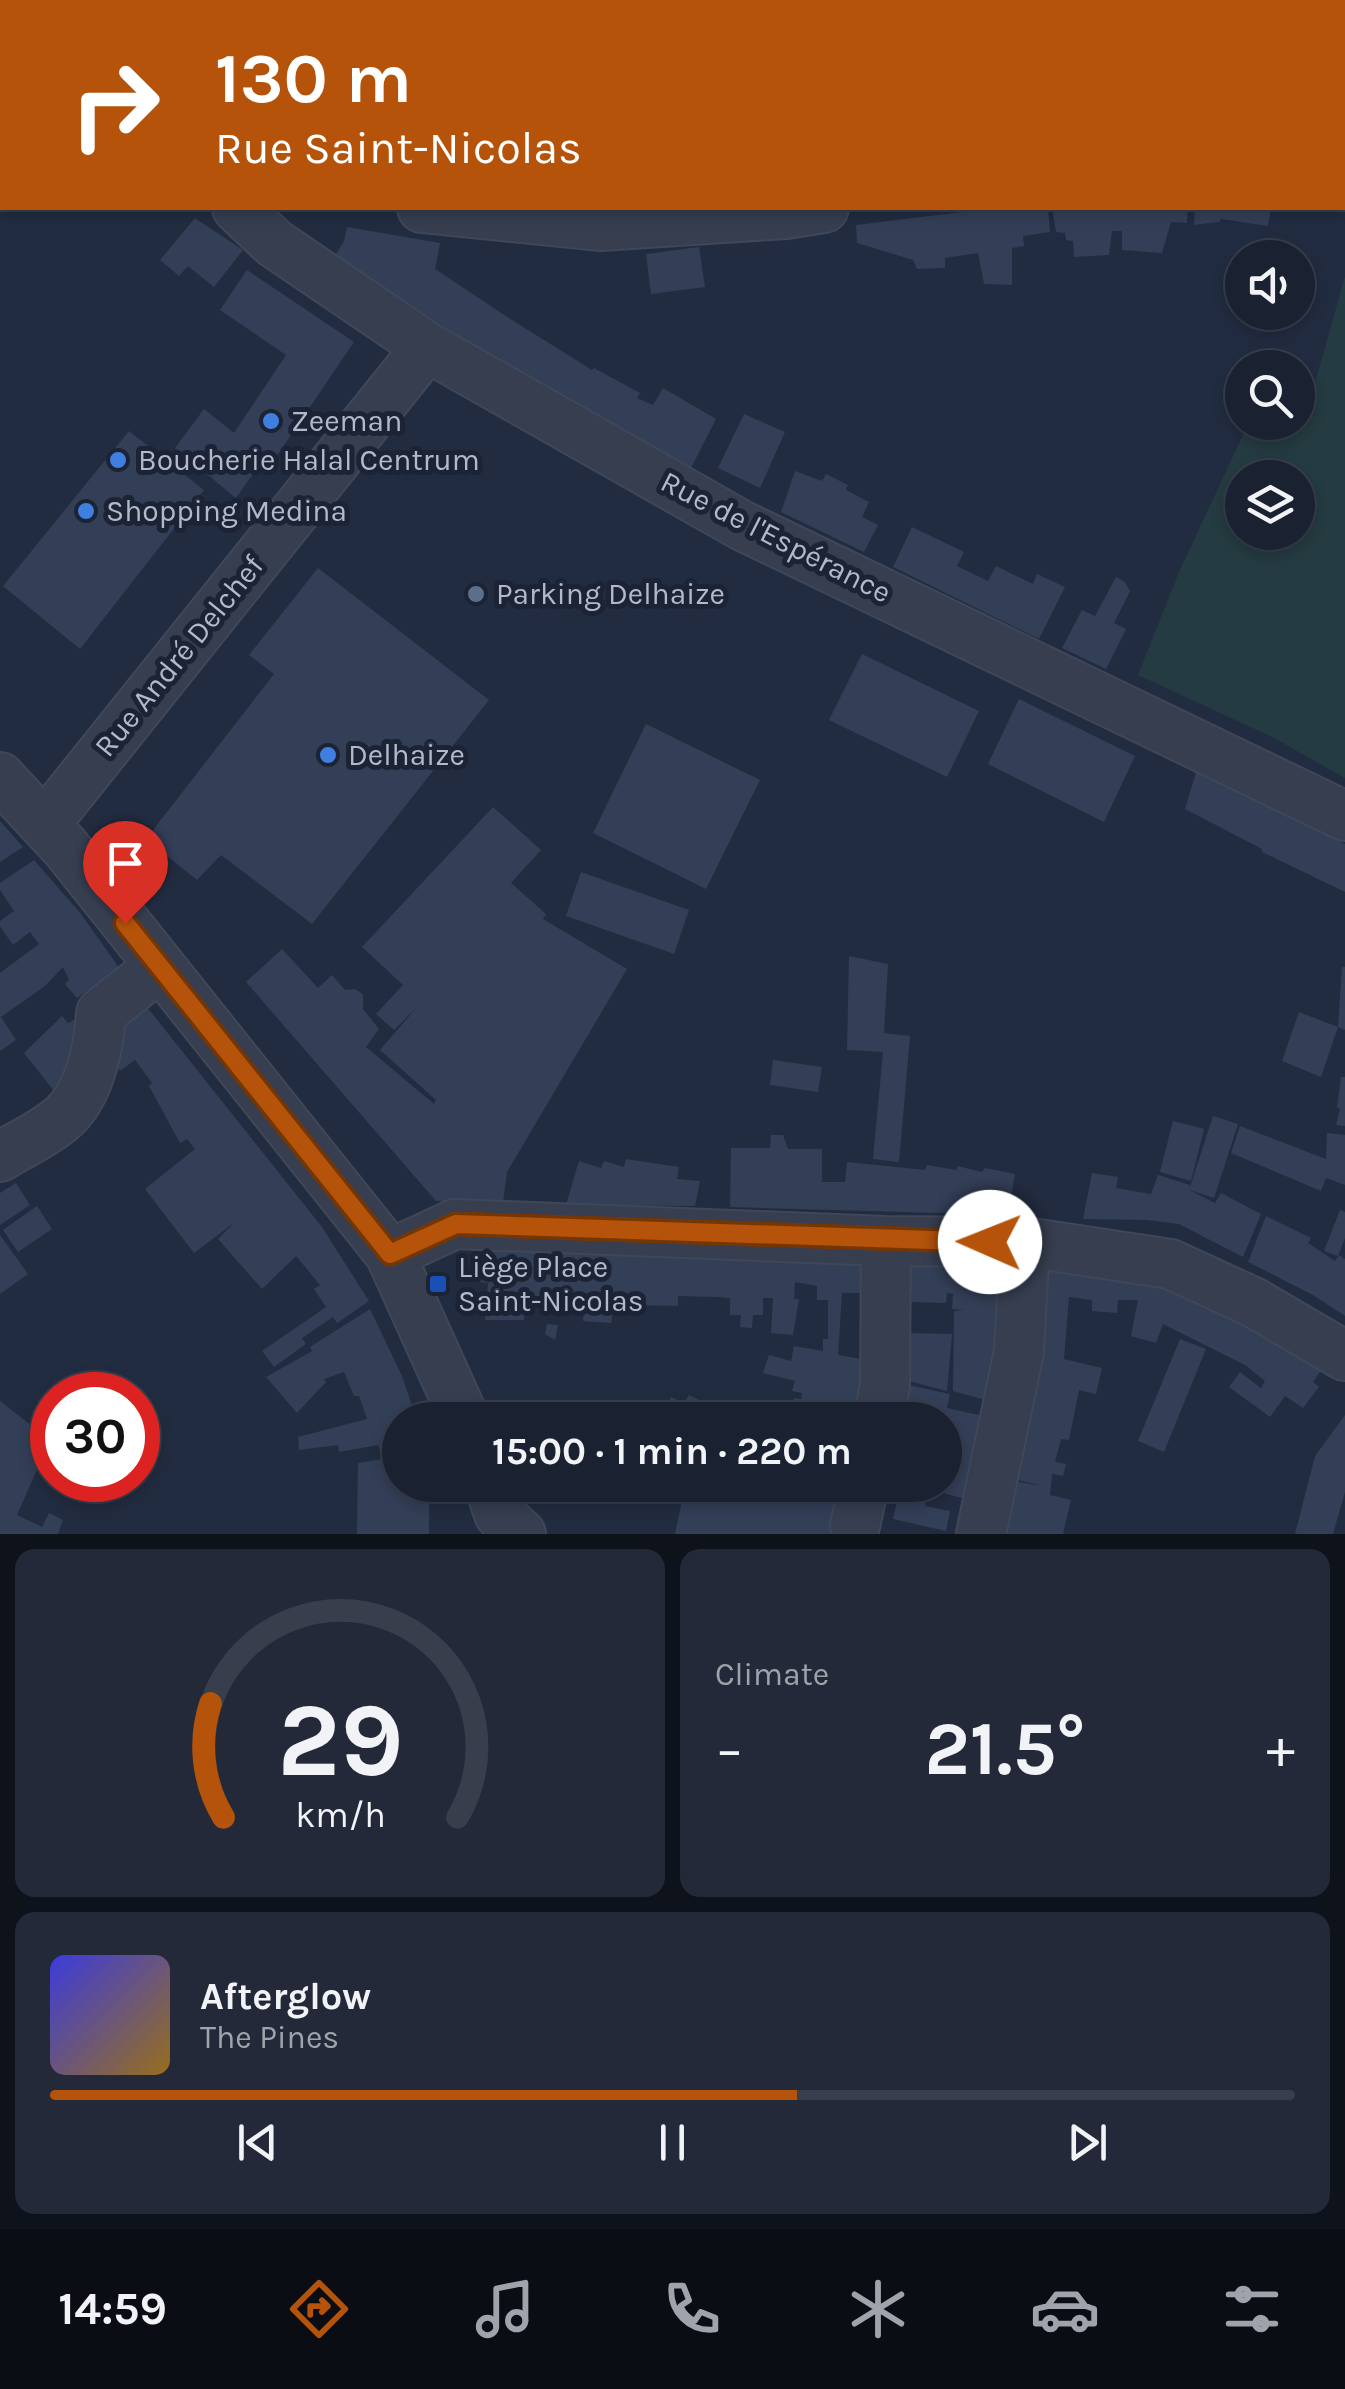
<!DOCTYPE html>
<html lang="en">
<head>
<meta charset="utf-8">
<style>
  body { margin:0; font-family:Karla,sans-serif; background:#232938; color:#f1f3f6; height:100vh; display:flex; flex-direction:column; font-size:38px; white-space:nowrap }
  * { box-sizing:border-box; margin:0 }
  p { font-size:32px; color:#9fa3ab }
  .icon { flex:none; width:55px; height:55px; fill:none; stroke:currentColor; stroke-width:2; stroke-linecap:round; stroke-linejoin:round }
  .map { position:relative; height:1534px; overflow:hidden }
  .drawer { display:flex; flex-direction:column; gap:15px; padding:15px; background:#0e121a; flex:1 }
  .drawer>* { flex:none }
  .banner { position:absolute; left:0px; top:0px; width:1345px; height:210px; box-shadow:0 5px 15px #0003,0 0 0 2px #383e4c; background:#b45309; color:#fff; overflow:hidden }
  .tools { position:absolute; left:1225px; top:240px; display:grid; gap:20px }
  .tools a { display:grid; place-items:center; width:90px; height:90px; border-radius:50%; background:#1a2130; box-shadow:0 5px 15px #0003,0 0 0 2px #383e4c; font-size:50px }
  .speed { position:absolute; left:30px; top:1372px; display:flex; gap:20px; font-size:50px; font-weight:700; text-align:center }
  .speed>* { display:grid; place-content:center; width:130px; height:130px; border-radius:50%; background:#1a2130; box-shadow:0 5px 15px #0003,0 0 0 2px #383e4c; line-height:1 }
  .speed .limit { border:15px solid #d22; background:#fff; color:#111 }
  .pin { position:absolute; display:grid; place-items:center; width:85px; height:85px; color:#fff; margin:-102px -42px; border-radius:50% 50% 50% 0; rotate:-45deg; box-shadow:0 0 10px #0007 }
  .pin .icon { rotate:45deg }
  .me { position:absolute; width:110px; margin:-55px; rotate:271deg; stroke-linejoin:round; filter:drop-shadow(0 0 8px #0008) }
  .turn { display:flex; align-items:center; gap:35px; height:210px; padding:0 50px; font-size:45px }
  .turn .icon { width:130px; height:130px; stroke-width:2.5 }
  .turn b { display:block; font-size:70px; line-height:85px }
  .big { font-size:75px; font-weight:700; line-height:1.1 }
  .drawer .tile { flex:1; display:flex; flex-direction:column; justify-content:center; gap:15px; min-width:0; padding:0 35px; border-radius:20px; background:#232938 }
  .drawer .dial { align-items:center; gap:0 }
  .dial svg { height:260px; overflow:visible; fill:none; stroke:#383e4c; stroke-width:7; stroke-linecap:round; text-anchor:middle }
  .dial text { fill:#f1f3f6; stroke:none }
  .song { display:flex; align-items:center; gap:30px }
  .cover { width:120px; height:120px; border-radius:15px; background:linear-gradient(135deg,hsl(240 70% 55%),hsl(40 70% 35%)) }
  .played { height:10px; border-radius:5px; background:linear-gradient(90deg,#b45309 60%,#383e4c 60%) }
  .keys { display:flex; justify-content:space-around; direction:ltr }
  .heat { display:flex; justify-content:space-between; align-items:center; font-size:55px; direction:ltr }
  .drawer .tiles { flex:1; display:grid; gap:15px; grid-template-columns:1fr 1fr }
  .tile:last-child { grid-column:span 2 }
  .trip { position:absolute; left:382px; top:1402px; width:580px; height:100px; border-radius:50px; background:#1a2130; box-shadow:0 5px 15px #0003,0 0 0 2px #383e4c; font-weight:700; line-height:100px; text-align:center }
  .menu { display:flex; height:160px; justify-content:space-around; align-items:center; background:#0a0d13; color:#9fa3ab }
  .menu .icon { width:70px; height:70px }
  .menu .current { color:#b45309 }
  .menu b { font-size:45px; color:#f1f3f6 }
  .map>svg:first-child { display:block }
  .green { fill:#243b41; fill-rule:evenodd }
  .building { fill:#333f57 }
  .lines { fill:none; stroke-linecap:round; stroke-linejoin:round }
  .minor-casing { stroke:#3f4759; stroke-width:52 }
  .minor { stroke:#363e50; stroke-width:48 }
  .route-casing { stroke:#753606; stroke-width:25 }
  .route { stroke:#b45309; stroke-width:18 }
  .shop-dot { fill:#3f7fe0; stroke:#1b2335; stroke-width:4 }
  .service-dot { fill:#5c6f8a; stroke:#1b2335; stroke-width:4 }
  .transit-dot { fill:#1a4fb4; stroke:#1b2335; stroke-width:4 }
  .labels { text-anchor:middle; stroke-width:10; stroke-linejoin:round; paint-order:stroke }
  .poi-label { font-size:30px; fill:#b2b9cb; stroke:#1b2335; text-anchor:start }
  .street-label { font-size:30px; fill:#b2b9cb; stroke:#1b2335 }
</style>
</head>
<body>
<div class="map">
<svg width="1345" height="1534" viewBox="0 0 1345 1534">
  <rect width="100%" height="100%" fill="#222c40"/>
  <!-- green -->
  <path class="green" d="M352,0H1345V82L1343,84L1342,2H349Z
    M1345,276V778L1274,738L1138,675L1179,572L1248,424L1298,422V406L1310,401ZM1242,478H1298V532H1242Z"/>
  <!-- building -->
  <path class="building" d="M995,208H1048L1050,232L1023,236L1024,246L1012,248V285L984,284L978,253L945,258V268L917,269L913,260L857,243L856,225Z
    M1052,208H1188L1187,223L1171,222L1162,253L1122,250V231H1112L1109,255L1074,257L1073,241L1066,240L1065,233L1056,232Z
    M1195,208H1271L1268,226L1221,219L1219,222L1194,225Z
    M195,218L243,250L214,287L188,266L179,276L160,260Z
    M347,227L440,243L435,269L512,320L592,370L594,368L640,393L637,398L653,405L663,388L716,419L691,468L514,372L335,256L344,241Z
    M699,247L705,287L651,294L646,254Z
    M247,270L354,342L272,463L264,458L236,498L175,448L204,409L234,433L286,355L220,310Z
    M744,414L785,432L760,488L718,468Z
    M129,431L204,490L80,649L3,586Z
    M795,471L822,481L826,474L848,485L846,490L869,502L862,517L878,525L864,552L781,512Z
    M912,527L964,552L957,566L988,581L996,566L1033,584L1037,574L1065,587L1039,639L893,567Z
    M318,568L489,700L312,924L221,855L197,880L146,839L274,674L249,655Z
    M1116,577L1125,582L1130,591L1114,623L1126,629L1106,669L1062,648L1082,610L1095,616Z
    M862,654L979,711L947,777L829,720Z
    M1019,699L1135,756L1104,822L988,764Z
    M646,724L760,780L706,889L593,833Z
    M1197,769L1345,844V892L1262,852V849L1185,809Z
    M493,807L541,850L511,883L546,914L543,919L627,969L507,1172L503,1203L436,1201L246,982L282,949L318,988L332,975L345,990L355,989L363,994V1009L379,1029L366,1047L434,1104L436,1100L380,1050L417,1007L394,1030L376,1014L403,985L362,947Z
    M0,821L23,847L0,862Z
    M34,860L81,914L120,969L77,998L65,984L69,980L63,967L45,986L1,1017L16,1040L0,1051V973L39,944L30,932L13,945L0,926V921L14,911L0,890V883Z
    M581,872L689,910L674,954L566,916Z
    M849,956L888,964L884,1033L910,1036L899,1162L873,1159L883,1052L847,1050Z
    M1342,967H1345V1030L1338,1027Z
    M139,997L322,1227L369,1301L337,1323L333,1317L302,1338L306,1344L274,1367L262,1351L326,1307L314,1289L320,1285L296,1256L262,1289L218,1239L235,1222L194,1253L145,1189L195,1149L187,1139L180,1143L149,1086L152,1083L135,1060L120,1071L106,1052V1022Z
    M1299,1012L1338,1027L1321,1077L1282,1061Z
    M62,1016L68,1023L74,1020L95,1045L61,1100L24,1053Z
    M773,1060L822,1067L818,1092L770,1085Z
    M1341,1077H1345V1126L1336,1125L1340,1109L1337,1108Z
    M1213,1116L1238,1124L1214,1198L1189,1190Z
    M1173,1121L1204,1129L1191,1181L1160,1172Z
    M1240,1126L1326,1159L1327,1133L1345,1135V1185L1326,1178L1321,1191L1231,1153Z
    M771,1135H783L788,1149H822V1182H845L847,1162L925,1170L927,1165L957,1170V1166L982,1172L985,1168L1015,1174L1008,1215L730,1207L731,1148H770Z
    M626,1159L679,1167L677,1179L700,1181L695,1206L566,1205L579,1161L601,1168L604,1161L624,1167Z
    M1092,1173L1118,1177L1116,1188L1151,1194L1158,1175L1190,1185L1189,1190L1215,1203L1221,1193L1261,1214L1243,1257L1179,1224L1147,1220L1083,1219Z
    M16,1183L30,1205L0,1225V1193Z
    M37,1206L52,1229L18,1252L3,1230Z
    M1340,1210L1345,1212V1238L1338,1256L1324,1251Z
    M1266,1216L1311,1238L1308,1243L1335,1261L1339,1255L1345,1259V1316L1313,1295L1248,1262Z
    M0,1235L28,1274L0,1294Z
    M482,1248L868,1258L867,1293H842L838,1355L867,1360L856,1420H800L803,1408L793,1406L794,1398L801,1399L802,1393L792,1391L795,1381L763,1373L769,1355L791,1361L794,1346L823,1351V1339H828V1300H817V1286L795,1282L794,1299H799L793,1335L771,1333L773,1298H763V1315H753L752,1328L740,1327L741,1315H730V1298L718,1297L678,1296V1306L638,1305V1295H627V1311H613L611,1323L583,1321L585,1295H574L573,1309L525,1306L524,1320H485L488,1283L480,1282Z
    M906,1262L1005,1266L1003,1335L989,1401L953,1391L954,1311L964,1310L952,1309L953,1294L947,1293L946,1303L911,1302L912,1292H905Z
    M1043,1267L1180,1282L1323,1367L1313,1382L1319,1387L1303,1408L1285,1396L1270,1417L1229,1387L1240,1372L1261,1388L1265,1381L1245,1365L1163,1324L1156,1343L1131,1336L1138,1300H1118L1117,1313L1092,1311V1300L1069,1297L1064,1359L1102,1368L1096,1394L1079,1390L1069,1440L1061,1439L1055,1462L1066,1464L1063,1476L1052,1474L1050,1495L1071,1500L1063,1534H1001L1013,1481L1044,1486L1013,1479Z
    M370,1309L402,1376L417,1420H400V1485H429V1534H357L358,1463L383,1459L378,1445L339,1452L338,1445L299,1450L298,1437L367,1419L359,1396H354L344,1372L324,1379L326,1382L297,1413L266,1377L312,1351L310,1347Z
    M547,1324L558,1325L555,1340L545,1334Z
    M906,1333L952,1334L947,1391L905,1380Z
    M1180,1339L1206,1349L1164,1452L1138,1441Z
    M908,1385L950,1394L947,1408L988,1417L969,1500L929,1489L925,1506L950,1511L946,1531L893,1519L901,1485H945V1420H900Z
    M689,1395L742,1420H660L671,1397L684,1403Z
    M0,1401L50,1440L17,1515L42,1527L49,1513L63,1520L58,1534H0Z
    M1345,1415V1492L1333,1534H1295L1315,1456Z
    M685,1485H844L835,1534H675Z"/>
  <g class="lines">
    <!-- minor casing -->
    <g class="minor-casing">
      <path id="minor" d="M78,0L80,2
        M1342,119L1345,118
        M1342,178L1345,185
        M237,208L274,243L427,347L741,525L1345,816
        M422,208L600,226L786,214L824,208
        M0,777L66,848L390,1254L465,1420
        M45,824L427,347
        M0,1157C19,1145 42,1135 60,1120C89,1097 99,1048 101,1013L159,967
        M390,1254L455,1224L886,1241L1025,1242L1170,1264L1253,1302L1345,1356
        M878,1420L885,1386L886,1241
        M489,1485L499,1514L521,1534
        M855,1526L864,1485
        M981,1534L1019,1351L1025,1242"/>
    </g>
    <!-- minor -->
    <use href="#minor" class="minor"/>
  </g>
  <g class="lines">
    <!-- route casing -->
    <g class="route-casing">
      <path id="route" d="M125,923L390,1254L456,1224L990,1242"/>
    </g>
    <!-- route -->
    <use href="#route" class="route"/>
  </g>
  <!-- markers -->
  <g class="shop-dot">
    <circle cx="271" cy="421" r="10"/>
    <circle cx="118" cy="460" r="10"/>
    <circle cx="86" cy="511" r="10"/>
    <circle cx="328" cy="755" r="10"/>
  </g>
  <circle class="service-dot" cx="476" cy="594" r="10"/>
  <rect class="transit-dot" x="428" y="1274" width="20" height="20" rx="5"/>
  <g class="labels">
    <!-- poi labels -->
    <g class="poi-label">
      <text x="291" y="431">Zeeman</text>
      <text x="138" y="470">Boucherie Halal Centrum</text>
      <text x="106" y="521">Shopping Medina</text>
      <text x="496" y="604">Parking Delhaize</text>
      <text x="348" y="765">Delhaize</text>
      <text x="458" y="1277">Liège Place<tspan x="458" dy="34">Saint-Nicolas</tspan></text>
    </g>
    <!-- street labels -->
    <g class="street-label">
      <text transform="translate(776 537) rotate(27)" y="10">Rue de l'Espérance</text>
      <text transform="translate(179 656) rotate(-51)" y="10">Rue André Delchef</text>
    </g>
  </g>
</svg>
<div class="tools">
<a><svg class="icon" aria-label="sound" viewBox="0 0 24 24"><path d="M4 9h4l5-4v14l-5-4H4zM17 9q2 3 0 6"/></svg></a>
<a><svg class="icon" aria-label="search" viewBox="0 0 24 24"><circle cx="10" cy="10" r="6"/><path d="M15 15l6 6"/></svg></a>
<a><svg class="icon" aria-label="layers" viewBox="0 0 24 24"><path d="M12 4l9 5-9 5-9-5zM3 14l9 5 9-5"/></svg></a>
</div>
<div class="speed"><div class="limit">30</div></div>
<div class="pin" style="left:125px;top:923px;background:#d93025"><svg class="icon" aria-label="arrive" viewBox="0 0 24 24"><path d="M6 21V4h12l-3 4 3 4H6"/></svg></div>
<svg class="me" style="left:990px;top:1242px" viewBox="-20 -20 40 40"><circle r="19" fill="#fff"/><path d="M0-13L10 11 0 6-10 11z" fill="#b45309"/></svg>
<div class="trip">15:00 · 1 min · 220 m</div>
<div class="banner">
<div class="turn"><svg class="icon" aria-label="right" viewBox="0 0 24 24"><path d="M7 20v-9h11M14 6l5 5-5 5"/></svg><div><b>130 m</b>Rue Saint-Nicolas</div></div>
</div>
</div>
<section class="drawer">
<div class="tiles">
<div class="tile dial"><svg viewBox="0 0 100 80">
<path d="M14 69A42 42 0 1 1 86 69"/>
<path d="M14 69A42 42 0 0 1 10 34" stroke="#b45309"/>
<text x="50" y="56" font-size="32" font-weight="700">29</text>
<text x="50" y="72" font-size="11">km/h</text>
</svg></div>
<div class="tile"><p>Climate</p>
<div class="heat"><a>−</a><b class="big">21.5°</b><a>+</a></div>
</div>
<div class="tile">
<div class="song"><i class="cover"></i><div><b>Afterglow</b><p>The Pines</p></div></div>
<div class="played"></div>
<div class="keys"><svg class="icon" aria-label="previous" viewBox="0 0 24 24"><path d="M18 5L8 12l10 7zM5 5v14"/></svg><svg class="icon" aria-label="pause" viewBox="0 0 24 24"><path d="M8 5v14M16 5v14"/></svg><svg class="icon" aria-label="next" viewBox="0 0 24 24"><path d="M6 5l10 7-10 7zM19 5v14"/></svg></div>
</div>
</div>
</section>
<nav class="menu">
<b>14:59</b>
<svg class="icon current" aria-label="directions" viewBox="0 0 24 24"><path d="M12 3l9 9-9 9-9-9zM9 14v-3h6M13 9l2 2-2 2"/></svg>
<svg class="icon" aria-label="music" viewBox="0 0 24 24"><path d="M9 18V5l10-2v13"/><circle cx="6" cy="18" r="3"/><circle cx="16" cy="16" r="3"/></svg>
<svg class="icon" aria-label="phone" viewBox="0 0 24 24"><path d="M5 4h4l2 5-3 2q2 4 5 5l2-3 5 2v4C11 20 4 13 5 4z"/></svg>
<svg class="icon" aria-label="climate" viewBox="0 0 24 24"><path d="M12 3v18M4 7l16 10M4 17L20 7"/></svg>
<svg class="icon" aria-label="car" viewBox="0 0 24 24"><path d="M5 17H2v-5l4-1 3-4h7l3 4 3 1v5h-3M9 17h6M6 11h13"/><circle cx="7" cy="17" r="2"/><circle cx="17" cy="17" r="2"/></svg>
<svg class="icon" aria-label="filters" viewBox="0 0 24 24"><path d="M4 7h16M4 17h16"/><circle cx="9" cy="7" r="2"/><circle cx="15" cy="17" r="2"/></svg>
</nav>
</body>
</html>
